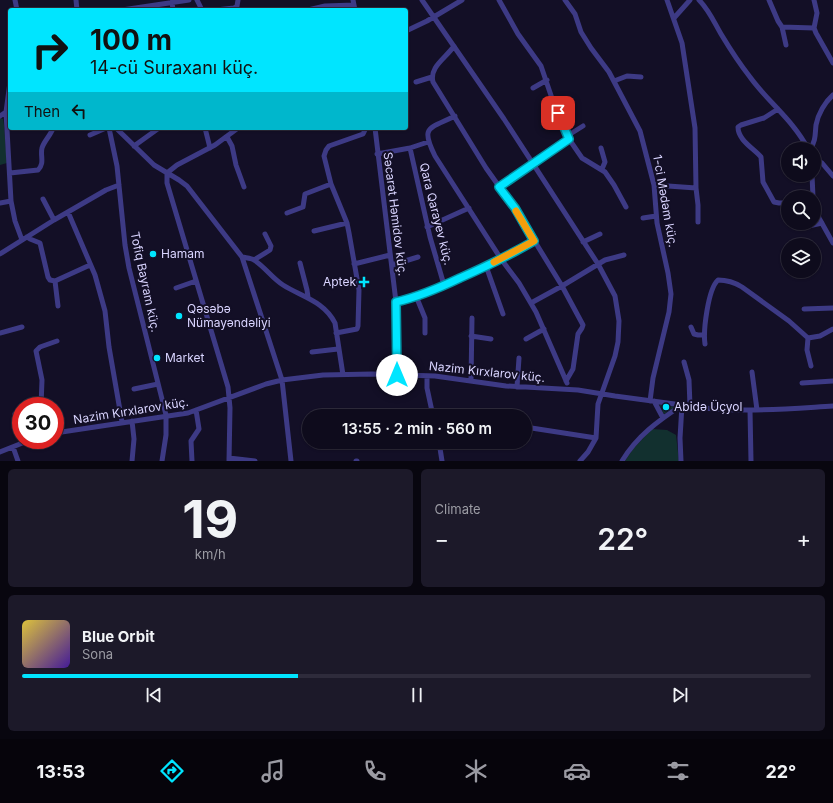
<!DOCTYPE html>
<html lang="en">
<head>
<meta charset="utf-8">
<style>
  body { margin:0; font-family:Inter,sans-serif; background:#1c1929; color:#f1f3f6; height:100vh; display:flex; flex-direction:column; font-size:15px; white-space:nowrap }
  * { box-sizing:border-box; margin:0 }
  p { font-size:13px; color:#9b9ba3 }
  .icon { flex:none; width:22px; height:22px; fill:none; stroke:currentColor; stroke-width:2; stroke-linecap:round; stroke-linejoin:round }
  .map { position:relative; height:461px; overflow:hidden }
  .sheet { display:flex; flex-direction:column; gap:8px; padding:8px; background:#08060f; flex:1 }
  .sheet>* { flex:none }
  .hud { position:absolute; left:8px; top:8px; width:400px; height:122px; border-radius:4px; box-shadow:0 1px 3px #0004,0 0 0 1px #2e2b3b; background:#00e5ff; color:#111; overflow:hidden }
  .fabs { position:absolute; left:781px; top:142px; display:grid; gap:8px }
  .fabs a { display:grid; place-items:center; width:40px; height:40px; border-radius:50%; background:#0e0b1c; box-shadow:0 1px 3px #0004,0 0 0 1px #2e2b3b; font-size:20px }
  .speed { position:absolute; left:12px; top:397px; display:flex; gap:8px; font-size:20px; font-weight:700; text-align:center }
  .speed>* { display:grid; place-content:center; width:52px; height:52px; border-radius:50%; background:#0e0b1c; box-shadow:0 1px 3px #0004,0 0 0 1px #2e2b3b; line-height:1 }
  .speed .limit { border:6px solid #d22; background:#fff; color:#111 }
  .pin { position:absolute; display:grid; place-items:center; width:34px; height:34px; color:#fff; margin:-17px; border-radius:8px; box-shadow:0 2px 6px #0006 }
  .me { position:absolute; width:44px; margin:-22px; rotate:0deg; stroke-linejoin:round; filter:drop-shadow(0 0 3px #0008) }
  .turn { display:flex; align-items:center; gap:14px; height:84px; padding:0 16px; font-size:18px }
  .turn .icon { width:52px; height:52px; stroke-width:2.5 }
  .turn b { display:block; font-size:28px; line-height:34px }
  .then { display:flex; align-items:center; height:38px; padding:0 16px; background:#0003; gap:8px; font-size:15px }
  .big { font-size:30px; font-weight:600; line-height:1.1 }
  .sheet .card { flex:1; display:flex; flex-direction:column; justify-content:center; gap:6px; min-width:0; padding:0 14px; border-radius:6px; background:#1c1929 }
  .sheet .dial { align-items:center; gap:0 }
  .dial b { font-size:52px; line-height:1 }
  .song { display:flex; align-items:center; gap:12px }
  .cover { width:48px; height:48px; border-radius:6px; background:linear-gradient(135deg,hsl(50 70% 55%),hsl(260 70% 35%)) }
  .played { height:4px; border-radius:2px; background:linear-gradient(90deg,#00e5ff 35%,#2e2b3b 35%) }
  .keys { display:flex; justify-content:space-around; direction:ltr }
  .heat { display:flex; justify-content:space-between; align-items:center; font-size:22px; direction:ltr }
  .sheet .tiles { flex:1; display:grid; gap:8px; grid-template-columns:1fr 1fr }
  .card:last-child { grid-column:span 2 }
  .trip { position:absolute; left:302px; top:409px; width:230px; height:40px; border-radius:20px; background:#0e0b1c; box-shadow:0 1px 3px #0004,0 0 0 1px #2e2b3b; font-weight:600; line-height:40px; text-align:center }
  .tabs { display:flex; height:64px; justify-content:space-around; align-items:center; background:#06040b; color:#9b9ba3 }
  .tabs .icon { width:28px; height:28px }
  .tabs .current { color:#00e5ff }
  .tabs b { font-size:18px; color:#f1f3f6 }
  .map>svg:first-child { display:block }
  .green { fill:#12302f }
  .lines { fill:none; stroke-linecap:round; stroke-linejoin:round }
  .minor { stroke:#3d3a85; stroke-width:5 }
  .route-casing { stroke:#0095a6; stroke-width:10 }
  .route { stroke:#00e5ff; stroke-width:7 }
  .slow { stroke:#f59e0b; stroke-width:7 }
  .poi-dot { fill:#00e5ff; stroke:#130f26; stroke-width:1.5 }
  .labels { text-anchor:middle; stroke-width:4; stroke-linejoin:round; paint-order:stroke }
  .street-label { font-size:12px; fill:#d9d4ff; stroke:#130f26 }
  .poi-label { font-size:12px; fill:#d9d4ff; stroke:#130f26; text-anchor:start }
</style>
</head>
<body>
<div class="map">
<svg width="833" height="461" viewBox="0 0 833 461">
  <rect width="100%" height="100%" fill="#130f26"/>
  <!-- green -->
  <path class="green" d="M0,118L3,119L4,125L7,163L0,165Z
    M659,404L675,407L664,414Z
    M652,429L667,430L676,435L679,461H625L633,449Z"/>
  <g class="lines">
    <!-- minor -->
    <path class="minor" d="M15,0L17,10
      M76,0L77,10
      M197,0L202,10
      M353,0L355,10
      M422,0L504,119L598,264L615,296L619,321L618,342L615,356L598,404L596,438L588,452L580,461
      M499,0L518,34L541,66L559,119L569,139L582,158L605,172L614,185L626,207
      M565,0L575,14L581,32L591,48L609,72L640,131L654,185L657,223L668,273L671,294L669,312L653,378L650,401
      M667,0L682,43L695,128L696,188L698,205V222
      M699,0C709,10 714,22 721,34C730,49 739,63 750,77C768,102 794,121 808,149
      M769,0L778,21L782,27L814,28
      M814,0L817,13L814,28L816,33L833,63
      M172,2L173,10
      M122,10L189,0
      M216,10L234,8L237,6L238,0
      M308,10L325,6L354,5
      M674,18L690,0
      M782,27L786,45
      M406,31L427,21L462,0
      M454,46C446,58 429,67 433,82L486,168L515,209L562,286L583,325L582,328L578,334L573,369L566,381
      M614,81L627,76L641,77
      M10,82L6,112L11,201L15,221L22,240
      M416,82L432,77
      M533,88L547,80
      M778,109L764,118L741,125L738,127C738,140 753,148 761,157L763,182L774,202L779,203H788
      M0,116L6,112
      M455,116C429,129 420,126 435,156L501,259L519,283L536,312L567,383
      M109,128L117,166L125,245L129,268L166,415V435L162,461
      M116,128L154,165L179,180L187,186L242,257C246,258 251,258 254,260C265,267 272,278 283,285C302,297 324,301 335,323L343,375
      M205,128L210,148
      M375,128L396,302L397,375
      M90,135L106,128
      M567,136L583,126
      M227,137L232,146L236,165L244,187
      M134,146L159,128
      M410,148L430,237L444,285
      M601,148L605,162L602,169
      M810,149C816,141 815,134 816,125C818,114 825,102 833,95
      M377,154L410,148L428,142
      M814,159L822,163L833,176
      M10,173L38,170C45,163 40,156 42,148C44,141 51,135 53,128
      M167,173V183L228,387L230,408L229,461
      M167,173L177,165L215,145L238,128
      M812,175L813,197
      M654,185L696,188
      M499,187L569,139
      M43,199L54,220
      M0,203L11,201
      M814,205L819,218L833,243
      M68,212L95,275L105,311L109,347L122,422
      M287,213L303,207L305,194L331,184
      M643,218L656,216
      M427,227L469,208
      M804,227L822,223
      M314,231L347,223
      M27,237L30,239L40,243L48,277L50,280L55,281L90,265
      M583,242L600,234
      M0,254L54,220L106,190L119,185
      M242,257L282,380L291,461
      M254,260L270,250L271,246L265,234
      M300,263L307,290L308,297
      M354,264L390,255
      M392,265L418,257
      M486,266L503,314
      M55,281L58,306
      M176,288L196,281
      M416,296L425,318V333
      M396,302C418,297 439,288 460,278C485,267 510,255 534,241
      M531,303L562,286L605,260L624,255
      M804,309L833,308
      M691,327L694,334L698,335H704
      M0,333L22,327
      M336,333L357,329L358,326L359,290L349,233L347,223L331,184L324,156L326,150L329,146L363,134L366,128
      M471,336L491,339
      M526,339L544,329
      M705,344C703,331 708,289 718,280C727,280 734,282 742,287L789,321L808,338
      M312,352L338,349
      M684,362L689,380L690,406
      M811,366L807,350L808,338L820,336L833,329
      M752,372L757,410
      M427,376V388L433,416
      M471,381L472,318
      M802,383L833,381
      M517,387L519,358
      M134,389L158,384
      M654,401L663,418
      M41,406L42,380L36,351L40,347L57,341
      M750,410L751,461
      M15,414L21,434
      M525,427L596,438
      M55,433L188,413L266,384L282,380L323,375L372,374L435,376L506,386L578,390L615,396L682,405L680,438L681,461
      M439,442L442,461
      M13,447L18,461
      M0,452L30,440
      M229,458L255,461
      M132,461L134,439L132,421
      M192,461L191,441L199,429L196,410
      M356,461H357
      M622,461C637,436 658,421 682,405C732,414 783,409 833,406"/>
  </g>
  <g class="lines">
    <!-- route casing -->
    <g class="route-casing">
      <path id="route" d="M397,375L396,302C418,297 439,288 460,278C485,267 510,255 534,241L515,208L499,187L569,139L558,113"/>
    </g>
    <!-- route -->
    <use href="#route" class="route"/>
    <!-- slow -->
    <path class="slow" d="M494,262L534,241L516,211"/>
  </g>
  <!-- markers -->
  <g class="poi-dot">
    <circle cx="153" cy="254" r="4"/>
    <path d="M362 276h4v4h4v4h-4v4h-4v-4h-4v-4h4z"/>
    <circle cx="179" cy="316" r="4"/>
    <circle cx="157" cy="358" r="4"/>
    <circle cx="666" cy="407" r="4"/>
  </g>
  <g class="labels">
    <!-- street labels -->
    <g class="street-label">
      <text transform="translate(665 201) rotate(80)" y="4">1-ci Mədəm küç.</text>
      <text transform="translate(395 214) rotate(83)" y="4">Səcarət Həmidov küç.</text>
      <text transform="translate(436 214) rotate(76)" y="4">Qara Qarayev küç.</text>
      <text transform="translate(145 282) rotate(78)" y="4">Tofiq Bayram küç.</text>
      <text transform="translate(487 372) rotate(6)" y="4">Nazim Kırxlarov küç.</text>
      <text transform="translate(131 411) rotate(-9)" y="4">Nazim Kırxlarov küç.</text>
    </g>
    <!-- poi labels -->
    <g class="poi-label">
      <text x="161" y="258">Hamam</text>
      <text x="356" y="286" text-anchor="end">Aptek</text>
      <text x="187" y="313">Qəsəbə<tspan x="187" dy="14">Nümayəndəliyi</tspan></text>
      <text x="165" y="362">Market</text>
      <text x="674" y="411">Abidə Üçyol</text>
    </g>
  </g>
</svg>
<div class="fabs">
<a><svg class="icon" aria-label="sound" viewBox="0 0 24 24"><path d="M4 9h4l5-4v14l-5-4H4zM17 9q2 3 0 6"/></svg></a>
<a><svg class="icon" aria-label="search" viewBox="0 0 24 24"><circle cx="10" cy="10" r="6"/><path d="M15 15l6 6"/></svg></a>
<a><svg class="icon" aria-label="layers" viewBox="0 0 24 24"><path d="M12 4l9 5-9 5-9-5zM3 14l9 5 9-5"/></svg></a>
</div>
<div class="speed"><div class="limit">30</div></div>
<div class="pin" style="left:558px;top:113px;background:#d93025"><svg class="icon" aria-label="arrive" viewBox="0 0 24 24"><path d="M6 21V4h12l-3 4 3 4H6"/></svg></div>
<svg class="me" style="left:397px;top:375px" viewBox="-20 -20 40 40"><circle r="19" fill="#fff"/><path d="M0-13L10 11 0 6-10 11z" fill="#00e5ff"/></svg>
<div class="trip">13:55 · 2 min · 560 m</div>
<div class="hud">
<div class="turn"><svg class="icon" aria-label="right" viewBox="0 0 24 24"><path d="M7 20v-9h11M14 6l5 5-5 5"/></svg><div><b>100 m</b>14-cü Suraxanı küç.</div></div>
<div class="then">Then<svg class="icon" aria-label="left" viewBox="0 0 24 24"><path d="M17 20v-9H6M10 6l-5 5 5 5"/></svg></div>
</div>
</div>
<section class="sheet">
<div class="tiles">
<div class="card dial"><b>19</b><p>km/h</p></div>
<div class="card"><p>Climate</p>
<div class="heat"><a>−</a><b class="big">22°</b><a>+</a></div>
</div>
<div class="card">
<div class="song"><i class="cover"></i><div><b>Blue Orbit</b><p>Sona</p></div></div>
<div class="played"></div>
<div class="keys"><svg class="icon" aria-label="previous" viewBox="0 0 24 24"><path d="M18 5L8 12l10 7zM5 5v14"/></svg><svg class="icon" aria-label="pause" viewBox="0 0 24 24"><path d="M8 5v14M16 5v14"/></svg><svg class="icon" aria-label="next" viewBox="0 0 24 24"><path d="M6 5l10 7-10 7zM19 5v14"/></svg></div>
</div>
</div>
</section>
<nav class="tabs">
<b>13:53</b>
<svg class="icon current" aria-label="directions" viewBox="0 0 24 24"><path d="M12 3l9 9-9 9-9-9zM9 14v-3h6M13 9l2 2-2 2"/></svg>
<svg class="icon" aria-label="music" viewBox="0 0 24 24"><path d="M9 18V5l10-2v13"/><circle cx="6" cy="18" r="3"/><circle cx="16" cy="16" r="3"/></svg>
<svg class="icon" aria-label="phone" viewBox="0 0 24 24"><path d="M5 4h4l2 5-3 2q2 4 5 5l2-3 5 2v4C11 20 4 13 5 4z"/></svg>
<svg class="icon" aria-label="climate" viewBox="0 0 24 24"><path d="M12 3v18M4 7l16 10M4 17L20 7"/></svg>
<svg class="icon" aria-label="car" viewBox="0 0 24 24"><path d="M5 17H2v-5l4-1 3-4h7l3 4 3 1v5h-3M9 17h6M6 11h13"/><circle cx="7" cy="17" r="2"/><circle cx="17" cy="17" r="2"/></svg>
<svg class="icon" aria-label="filters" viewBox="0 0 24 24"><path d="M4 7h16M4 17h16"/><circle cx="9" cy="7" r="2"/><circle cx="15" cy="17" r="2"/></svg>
<b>22°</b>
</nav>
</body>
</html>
